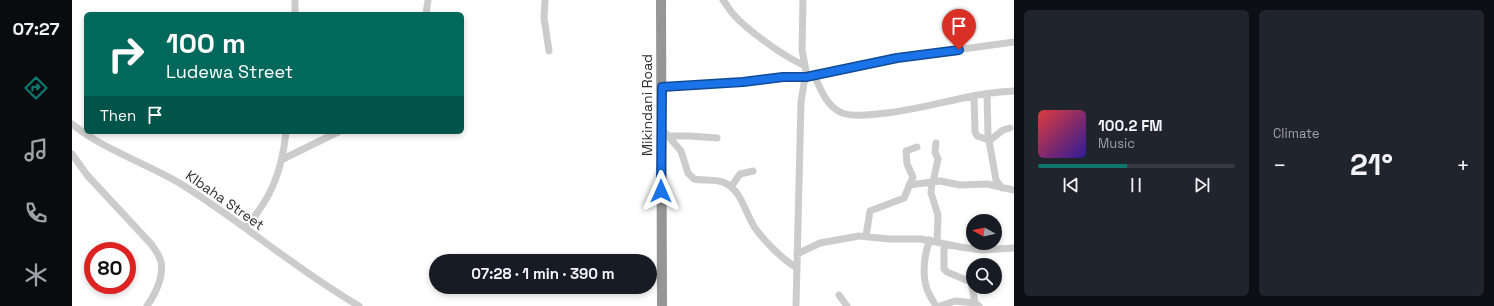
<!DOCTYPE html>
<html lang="en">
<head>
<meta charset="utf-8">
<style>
  body { margin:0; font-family:"Space Grotesk",sans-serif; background:#20242c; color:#f1f3f6; height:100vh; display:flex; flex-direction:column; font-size:15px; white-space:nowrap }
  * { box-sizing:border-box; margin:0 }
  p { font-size:13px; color:#9ea1a6 }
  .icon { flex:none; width:22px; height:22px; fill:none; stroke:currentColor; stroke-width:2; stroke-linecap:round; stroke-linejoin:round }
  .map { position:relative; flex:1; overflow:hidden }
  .drawer { display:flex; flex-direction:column; gap:10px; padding:10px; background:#0d0f14; width:480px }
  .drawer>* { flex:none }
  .banner { position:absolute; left:12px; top:12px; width:380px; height:122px; border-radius:6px; box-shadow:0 2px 6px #0003; background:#00695c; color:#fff; overflow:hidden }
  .needle { width:26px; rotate:278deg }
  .fabs { position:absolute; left:894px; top:214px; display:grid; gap:8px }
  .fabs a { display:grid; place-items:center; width:36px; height:36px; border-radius:50%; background:#171b24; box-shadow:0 2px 6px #0003; font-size:20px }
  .speed { position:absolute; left:12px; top:242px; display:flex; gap:8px; font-size:20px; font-weight:700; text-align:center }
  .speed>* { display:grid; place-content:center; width:52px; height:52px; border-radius:50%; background:#171b24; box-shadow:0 2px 6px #0003; line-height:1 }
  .speed .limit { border:6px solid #d22; background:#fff; color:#111 }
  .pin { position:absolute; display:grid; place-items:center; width:34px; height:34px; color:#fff; margin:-41px -17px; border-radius:50% 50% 50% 0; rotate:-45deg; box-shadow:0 0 4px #0007 }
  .pin .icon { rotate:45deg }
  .me { position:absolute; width:44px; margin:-22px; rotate:0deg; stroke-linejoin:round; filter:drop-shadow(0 0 3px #0008) }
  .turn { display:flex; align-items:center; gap:14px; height:84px; padding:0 16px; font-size:18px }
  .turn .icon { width:52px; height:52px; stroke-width:2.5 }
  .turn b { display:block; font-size:28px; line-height:34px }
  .then { display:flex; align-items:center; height:38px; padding:0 16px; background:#0003; gap:8px; font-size:15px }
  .big { font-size:30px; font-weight:600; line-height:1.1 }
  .drawer .widget { flex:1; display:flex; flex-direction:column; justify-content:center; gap:6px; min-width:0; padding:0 14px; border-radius:6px; background:#20242c }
  .song { display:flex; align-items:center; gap:12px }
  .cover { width:48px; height:48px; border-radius:6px; background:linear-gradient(135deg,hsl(0 70% 55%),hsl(250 70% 35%)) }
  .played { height:4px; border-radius:2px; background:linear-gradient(90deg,#0f766e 45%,#363941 45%) }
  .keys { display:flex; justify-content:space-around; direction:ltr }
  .heat { display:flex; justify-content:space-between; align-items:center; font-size:22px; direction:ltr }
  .drawer .tiles { flex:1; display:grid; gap:10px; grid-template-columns:repeat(2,1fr) }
  .trip { position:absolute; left:357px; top:254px; width:228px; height:40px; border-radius:20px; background:#171b24; box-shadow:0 2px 6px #0003; font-weight:600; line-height:40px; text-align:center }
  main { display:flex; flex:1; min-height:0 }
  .tab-bar { display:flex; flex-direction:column; width:72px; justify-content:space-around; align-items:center; background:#090b0e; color:#9ea1a6 }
  .tab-bar .icon { width:28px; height:28px }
  .tab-bar .selected { color:#0f766e }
  .tab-bar b { font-size:18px; color:#f1f3f6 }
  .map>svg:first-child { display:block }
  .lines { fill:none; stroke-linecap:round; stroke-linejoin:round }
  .minor { stroke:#ccc; stroke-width:7 }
  .highway { stroke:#969696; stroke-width:10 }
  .route-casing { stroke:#114b97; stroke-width:10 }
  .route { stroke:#1a73e8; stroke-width:7 }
  .labels { text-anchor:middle; stroke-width:4; stroke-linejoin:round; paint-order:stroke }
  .street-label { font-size:14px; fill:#2f2f2f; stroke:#fff }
</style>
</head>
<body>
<main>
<nav class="tab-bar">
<b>07:27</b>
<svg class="icon selected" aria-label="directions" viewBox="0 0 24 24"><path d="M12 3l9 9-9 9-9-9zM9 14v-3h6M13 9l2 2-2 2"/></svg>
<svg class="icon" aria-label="music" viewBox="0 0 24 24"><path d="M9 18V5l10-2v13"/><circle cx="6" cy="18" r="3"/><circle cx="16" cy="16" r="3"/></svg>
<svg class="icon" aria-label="phone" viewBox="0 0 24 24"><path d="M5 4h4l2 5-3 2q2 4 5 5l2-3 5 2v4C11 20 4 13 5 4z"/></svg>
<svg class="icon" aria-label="climate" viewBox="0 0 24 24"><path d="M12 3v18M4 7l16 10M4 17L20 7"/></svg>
</nav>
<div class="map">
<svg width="942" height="306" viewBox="0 0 942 306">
  <rect width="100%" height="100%" fill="#fff"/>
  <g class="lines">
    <!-- minor -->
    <path class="minor" d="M473,0L472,18L477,51
      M651,0C655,5 658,11 662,15C675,30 714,58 732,65
      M223,14V0
      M354,14L356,0
      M742,76C750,90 753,104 768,112C789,123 866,103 891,98C908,94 925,92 942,91
      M590,87L671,82L711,77H734L825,58L942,42
      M915,94L916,135L924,180L930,188
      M902,96L903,132L905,136L917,140
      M0,124C32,150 74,163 109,184C170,222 225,270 287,306
      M589,128L609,151L616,173L622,179C632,181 644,179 653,183C670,191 673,213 683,228C693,242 710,259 725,268
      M596,136H618L645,138
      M917,141L931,130L938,128
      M0,154L15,175L80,245C83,250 88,256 89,262C92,277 83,294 75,306
      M211,159L266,132
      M860,182L859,193L866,215L865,242
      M861,182L866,159L863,152L864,143
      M837,185L868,181L888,185L915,184L942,190
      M659,187L668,174L681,171
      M173,228C199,199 210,171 214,132
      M794,236L798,211L832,198L841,177L835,164L834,151L845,147
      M858,240C852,254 850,275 855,289C857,295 861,301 864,306
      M872,244V269L875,272L899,282L903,303L907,306
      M725,254L748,243L787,236L817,239H849L888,247L910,250L942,248
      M767,295L775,306
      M724,306L729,102L734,71L730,50L731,0
      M868,306L883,301L903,303"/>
    <!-- highway -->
    <path class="highway" d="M589,0L590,306"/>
  </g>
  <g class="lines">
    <!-- route casing -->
    <g class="route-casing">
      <path id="route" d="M589,191L590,87L671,82L711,77H734L825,58L887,50"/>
    </g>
    <!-- route -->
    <use href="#route" class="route"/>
  </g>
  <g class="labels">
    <!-- street labels -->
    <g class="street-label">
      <text transform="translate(575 105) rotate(-90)" y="5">Mikindani Road</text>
      <text transform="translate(153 200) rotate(35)" y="5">KIbaha Street</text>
    </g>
  </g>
</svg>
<div class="fabs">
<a><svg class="needle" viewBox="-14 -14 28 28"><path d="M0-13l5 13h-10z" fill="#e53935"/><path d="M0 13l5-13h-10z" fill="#9ea1a6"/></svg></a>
<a><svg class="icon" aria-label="search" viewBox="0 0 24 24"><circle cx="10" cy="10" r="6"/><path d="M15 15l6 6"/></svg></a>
</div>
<div class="speed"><div class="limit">80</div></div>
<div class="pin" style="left:887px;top:50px;background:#d93025"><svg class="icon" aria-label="arrive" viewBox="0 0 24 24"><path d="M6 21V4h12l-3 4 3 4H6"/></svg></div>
<svg class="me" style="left:589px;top:191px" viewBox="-20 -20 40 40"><path d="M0-17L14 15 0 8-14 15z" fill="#1a73e8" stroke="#fff" stroke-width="4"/></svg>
<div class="trip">07:28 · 1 min · 390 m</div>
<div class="banner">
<div class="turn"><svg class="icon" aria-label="right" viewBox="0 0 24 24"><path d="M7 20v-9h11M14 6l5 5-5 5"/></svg><div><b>100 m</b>Ludewa Street</div></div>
<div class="then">Then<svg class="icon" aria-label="arrive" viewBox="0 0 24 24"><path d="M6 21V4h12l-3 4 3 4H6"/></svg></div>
</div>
</div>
<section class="drawer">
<div class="tiles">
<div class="widget">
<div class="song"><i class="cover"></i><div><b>100.2 FM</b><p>Music</p></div></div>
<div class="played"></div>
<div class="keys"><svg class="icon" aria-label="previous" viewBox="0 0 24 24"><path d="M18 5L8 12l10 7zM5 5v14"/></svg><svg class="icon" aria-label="pause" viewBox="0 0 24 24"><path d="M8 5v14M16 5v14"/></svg><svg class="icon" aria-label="next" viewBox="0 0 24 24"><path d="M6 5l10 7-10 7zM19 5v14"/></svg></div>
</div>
<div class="widget"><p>Climate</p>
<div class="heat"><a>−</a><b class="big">21°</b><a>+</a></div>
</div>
</div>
</section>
</main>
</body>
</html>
